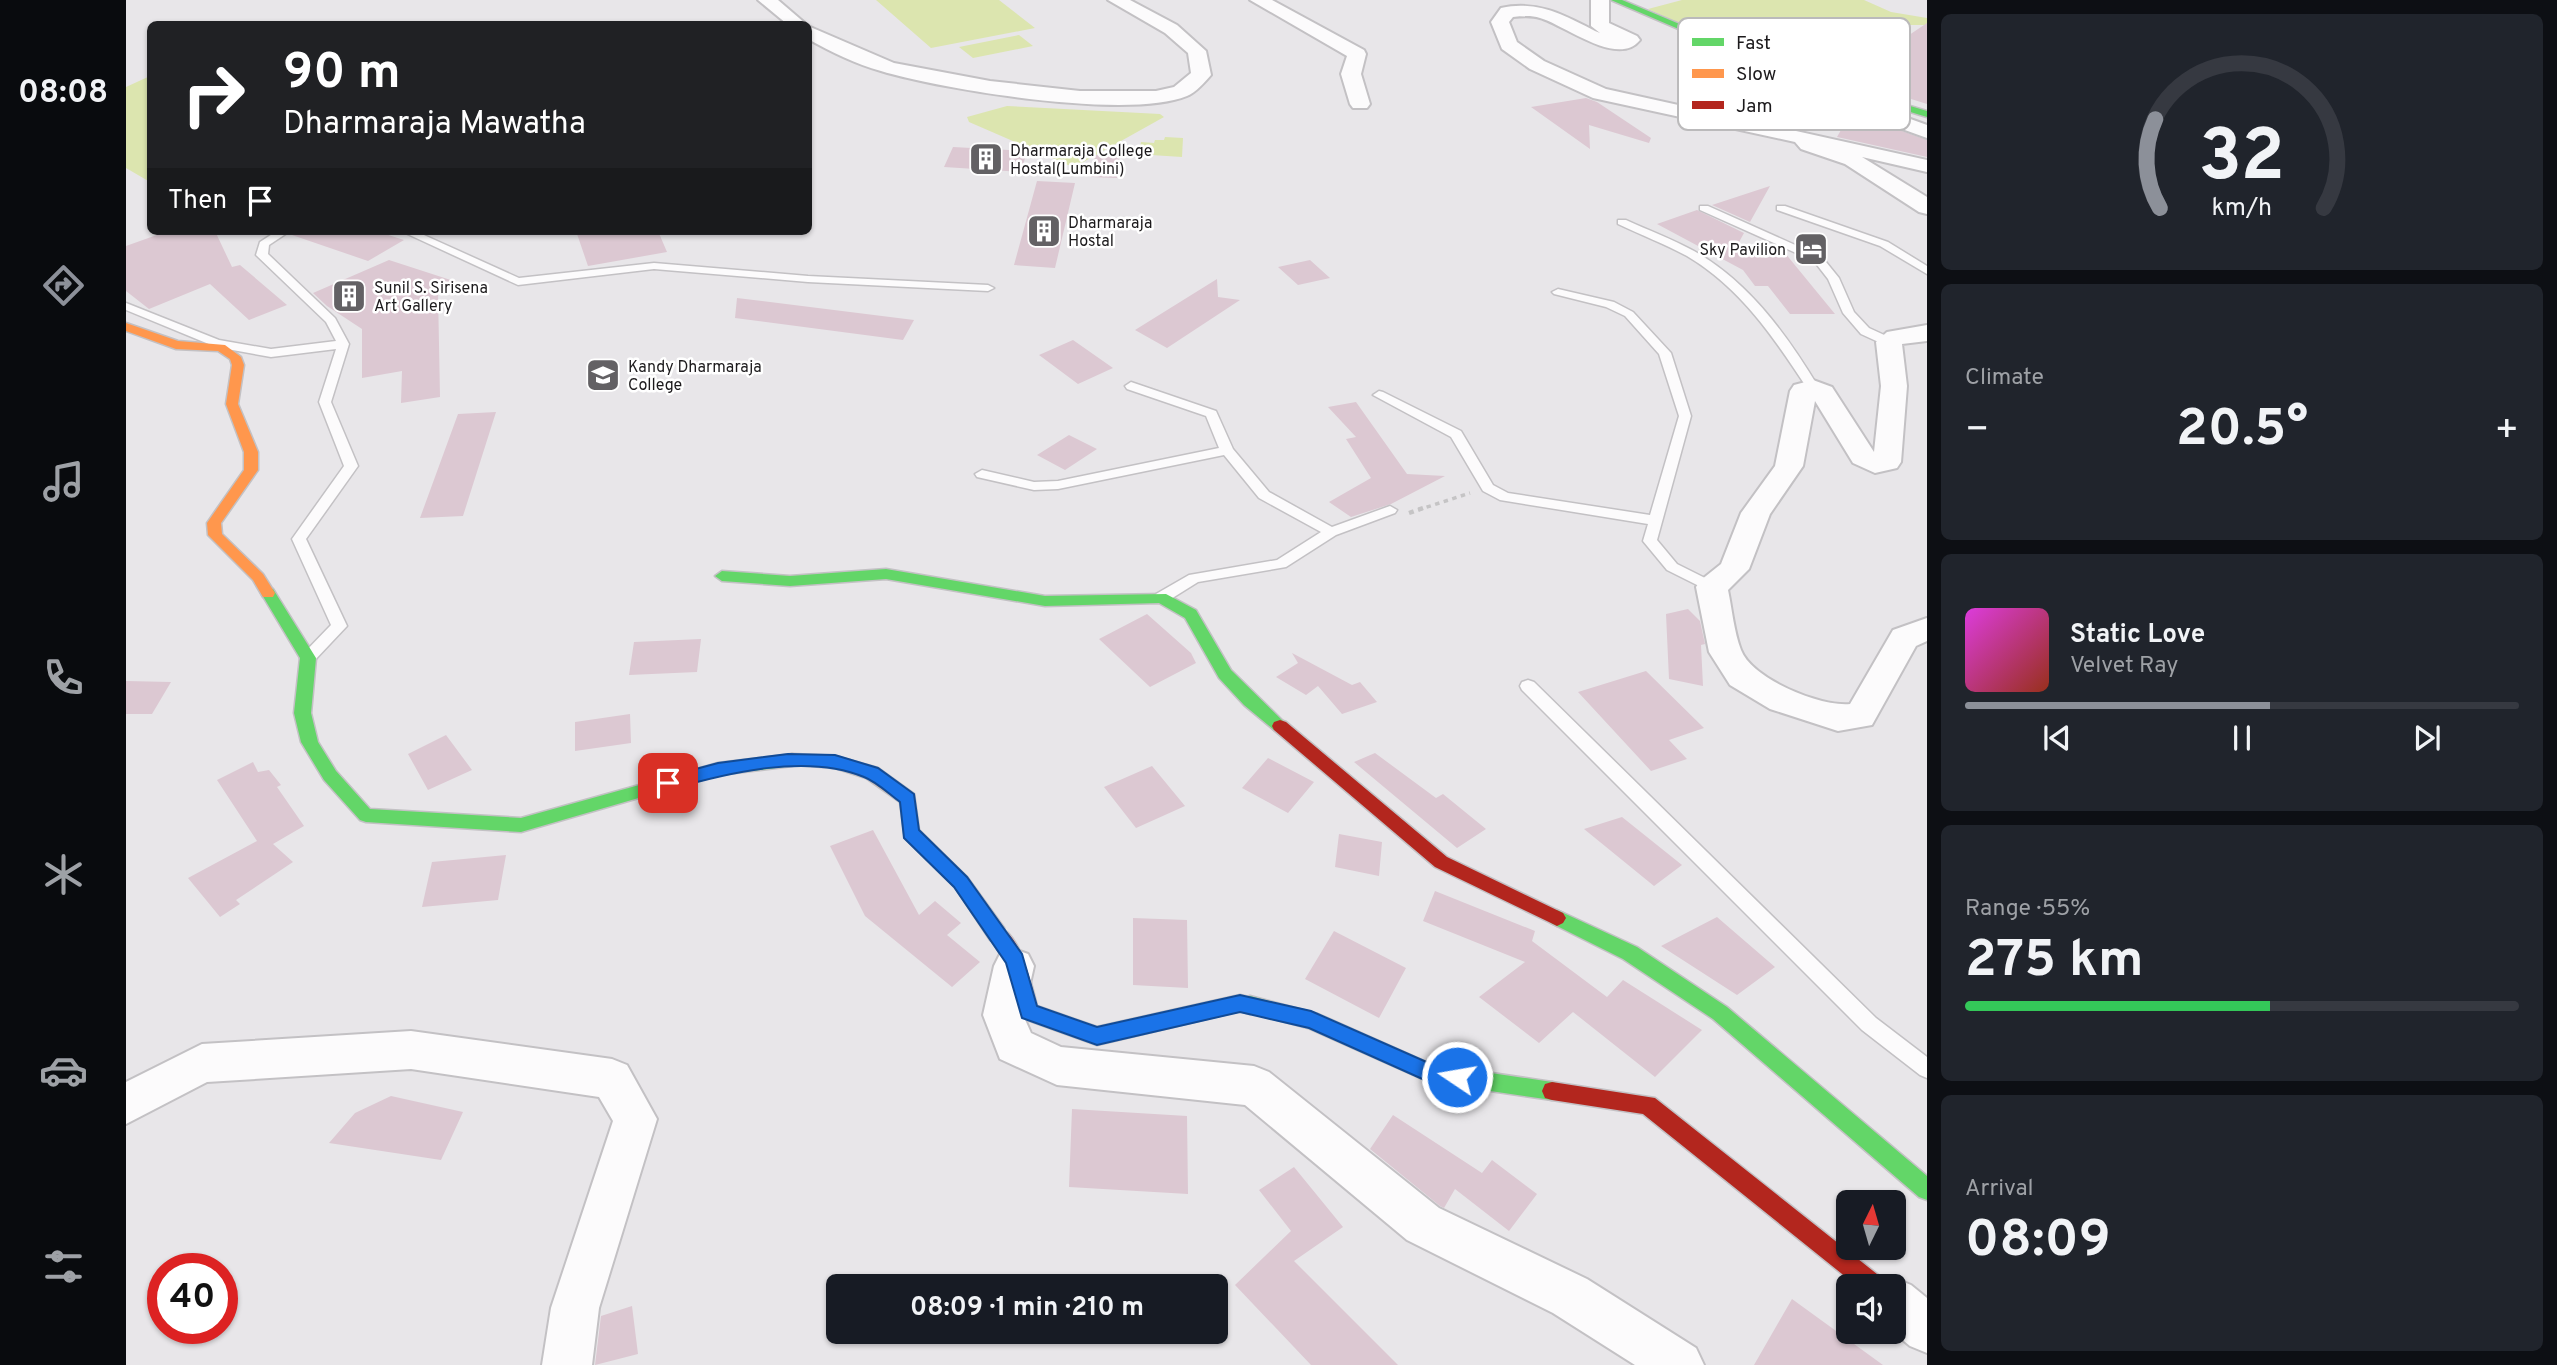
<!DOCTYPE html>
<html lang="en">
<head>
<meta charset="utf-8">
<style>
  body { margin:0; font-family:Overpass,sans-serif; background:#20242c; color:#f1f3f6; height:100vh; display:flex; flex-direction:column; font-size:26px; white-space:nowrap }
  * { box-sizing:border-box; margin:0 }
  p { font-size:23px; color:#9ea1a6 }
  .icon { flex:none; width:38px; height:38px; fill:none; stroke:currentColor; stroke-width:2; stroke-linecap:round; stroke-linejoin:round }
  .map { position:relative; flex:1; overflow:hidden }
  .sheet { display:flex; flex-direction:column; gap:14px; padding:14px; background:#0d0f14; width:630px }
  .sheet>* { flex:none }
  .top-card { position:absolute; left:21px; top:21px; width:665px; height:214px; border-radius:10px; box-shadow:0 2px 5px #0004; background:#202124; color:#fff; overflow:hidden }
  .needle { width:46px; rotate:5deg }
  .tools { position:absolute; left:1710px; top:1190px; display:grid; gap:14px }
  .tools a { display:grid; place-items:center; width:70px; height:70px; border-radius:10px; background:#171b24; box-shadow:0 2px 5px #0004; font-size:35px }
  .speed { position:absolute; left:21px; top:1253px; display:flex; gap:14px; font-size:35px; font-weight:700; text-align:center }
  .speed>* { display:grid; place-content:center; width:91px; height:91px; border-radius:50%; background:#171b24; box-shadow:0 2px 5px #0004; line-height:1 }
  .speed .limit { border:10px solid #d22; background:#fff; color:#111 }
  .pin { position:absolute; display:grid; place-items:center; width:60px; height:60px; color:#fff; margin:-30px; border-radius:14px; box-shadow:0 4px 10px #0006 }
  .me { position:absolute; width:77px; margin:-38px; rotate:282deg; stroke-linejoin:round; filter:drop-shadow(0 0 5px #0008) }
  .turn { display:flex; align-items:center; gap:24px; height:147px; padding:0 21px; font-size:32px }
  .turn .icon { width:91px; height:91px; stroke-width:2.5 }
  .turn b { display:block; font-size:49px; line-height:60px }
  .then { display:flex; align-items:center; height:66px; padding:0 21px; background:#0003; gap:14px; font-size:26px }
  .big { font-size:52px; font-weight:700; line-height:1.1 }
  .sheet .widget { flex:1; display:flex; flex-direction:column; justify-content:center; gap:10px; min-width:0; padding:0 24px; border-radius:10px; background:#20242c }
  .sheet .dial { align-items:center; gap:0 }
  .dial svg { height:182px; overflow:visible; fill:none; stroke:#363941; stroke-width:7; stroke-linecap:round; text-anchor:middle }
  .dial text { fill:#f1f3f6; stroke:none }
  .song { display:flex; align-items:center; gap:21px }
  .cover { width:84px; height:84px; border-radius:10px; background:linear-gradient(135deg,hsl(300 70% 55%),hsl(10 70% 35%)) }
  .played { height:7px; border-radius:4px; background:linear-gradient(90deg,#8c9099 55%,#363941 55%) }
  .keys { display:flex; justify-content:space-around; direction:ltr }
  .heat { display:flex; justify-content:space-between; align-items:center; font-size:38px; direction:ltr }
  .charge { height:10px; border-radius:5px; background:linear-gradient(90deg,#34c759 55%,#363941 0) }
  .trip { position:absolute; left:700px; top:1274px; width:402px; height:70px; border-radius:10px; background:#171b24; box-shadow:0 2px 5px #0004; font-weight:700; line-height:70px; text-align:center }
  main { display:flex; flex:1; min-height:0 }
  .menu { display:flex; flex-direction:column; width:126px; justify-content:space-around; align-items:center; background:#090b0e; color:#9ea1a6 }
  .menu .icon { width:49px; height:49px }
  .menu .selected { color:#8c9099 }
  .menu b { font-size:32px; color:#f1f3f6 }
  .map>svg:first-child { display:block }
  .green { fill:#dce5af }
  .building { fill:#dcc8d2 }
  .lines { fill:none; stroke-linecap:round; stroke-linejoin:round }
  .lane-casing { stroke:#c3c1c4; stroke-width:3 }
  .street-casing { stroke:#c3c1c4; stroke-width:4 }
  .fast-casing { stroke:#c3c1c4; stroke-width:3 }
  .slow-casing { stroke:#c3c1c4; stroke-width:3 }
  .jam-casing { stroke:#c3c1c4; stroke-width:3 }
  .path-far1 { stroke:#c5c4c5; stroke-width:3.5; stroke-dasharray:4.5 4.5; stroke-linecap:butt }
  .path { stroke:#c5c4c5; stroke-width:4.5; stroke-dasharray:5 5; stroke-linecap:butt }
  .lane { fill:#fcfbfc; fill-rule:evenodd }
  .street { fill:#fcfbfc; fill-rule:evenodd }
  .fast { fill:#63d668; fill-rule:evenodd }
  .slow { fill:#ff974d; fill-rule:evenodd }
  .jam { fill:#b3261e; fill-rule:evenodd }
  .route { fill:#1a73e8; stroke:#114b97; stroke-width:2 }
  .labels { text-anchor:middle; stroke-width:5; stroke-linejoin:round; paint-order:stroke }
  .far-poi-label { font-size:16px; fill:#1c1a1c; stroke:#fff; text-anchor:start }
  .key { fill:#fff; stroke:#bbbabb; stroke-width:2 }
  .key-label { font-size:19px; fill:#1c1a1c }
</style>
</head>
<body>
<main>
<nav class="menu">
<b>08:08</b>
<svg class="icon selected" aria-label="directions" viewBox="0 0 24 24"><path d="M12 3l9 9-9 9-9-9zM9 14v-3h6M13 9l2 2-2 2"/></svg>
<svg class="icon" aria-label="music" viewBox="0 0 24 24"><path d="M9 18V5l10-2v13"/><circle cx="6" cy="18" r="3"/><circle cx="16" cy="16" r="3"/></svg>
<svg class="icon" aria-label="phone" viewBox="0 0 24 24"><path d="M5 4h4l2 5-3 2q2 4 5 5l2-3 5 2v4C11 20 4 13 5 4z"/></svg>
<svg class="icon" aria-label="climate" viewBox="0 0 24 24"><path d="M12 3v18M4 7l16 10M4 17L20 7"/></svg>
<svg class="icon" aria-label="car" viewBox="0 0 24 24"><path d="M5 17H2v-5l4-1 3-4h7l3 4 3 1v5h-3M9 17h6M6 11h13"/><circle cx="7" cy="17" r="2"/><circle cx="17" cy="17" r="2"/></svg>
<svg class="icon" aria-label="filters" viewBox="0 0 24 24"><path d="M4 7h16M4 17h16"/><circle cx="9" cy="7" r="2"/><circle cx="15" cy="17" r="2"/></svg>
</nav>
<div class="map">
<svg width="1801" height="1365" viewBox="0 0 1801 1365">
  <rect width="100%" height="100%" fill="#e8e6e9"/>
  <!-- green -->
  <path class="green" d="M750,0H873L909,28L805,48Z
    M1556,0H1738L1765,12L1801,18V25H1557L1522,9Z
    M893,35L907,46L847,58L833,47Z
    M24,76V182L0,168V87Z
    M881,106L1034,114L1038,117L952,165H942L843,122L841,117Z
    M1039,137L1057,138L1056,157L1025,155L1026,148L1014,147L1015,142L1028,143L1029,140H1038Z"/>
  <!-- building -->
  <path class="building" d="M1801,23V104L1648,56L1671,46L1695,54L1706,50L1740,64Z
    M1460,98L1471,102L1525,138L1523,143L1463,125L1464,149L1405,107Z
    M1709,107L1801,140V157L1711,137L1715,130L1696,126Z
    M827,147L901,151L895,172L818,167Z
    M969,155L994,157L991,178L965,177Z
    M911,181L949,183L929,268L888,265Z
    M1644,186L1624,222L1586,205Z
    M1571,210L1618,233L1612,244L1639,258L1659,253L1709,314H1664L1642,286H1629L1617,270L1531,224Z
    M42,231H89L106,267L114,265L161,305L123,320L84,284L23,309L0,291V246Z
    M166,231H250L278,240L242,261L166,235Z
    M450,231H532L541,252L462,266Z
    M263,260L337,284L312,292L314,397L275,403L276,371L236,378V329L201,306L187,293Z
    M1184,260L1204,278L1172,285L1152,267Z
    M1091,279L1092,297L1114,300L1041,348L1009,330Z
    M611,298L788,320L777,340L609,318Z
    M947,340L987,368L952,384L913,355Z
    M1230,402L1281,474L1319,476L1265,504L1225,517L1203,502L1245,478L1220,439L1230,437L1202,407Z
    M370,412L337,516L294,518L332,414Z
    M943,435L971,449L939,470L911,455Z
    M1562,609L1574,621L1579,644L1575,645L1577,686L1543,679L1540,614Z
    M1021,614L1065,653L1070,663L1024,687L973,639Z
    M575,639L571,672L503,675L508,642Z
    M1166,653L1226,685L1234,682L1251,702L1216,714L1192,686L1180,695L1150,677L1172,663Z
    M1520,671L1578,728L1543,740L1561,759L1525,771L1452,692Z
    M0,681L45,682L26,714H0Z
    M504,714L505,743L449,751V722Z
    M320,735L346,770L302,790L282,754Z
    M1249,753L1310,798L1317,794L1360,829L1331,848L1228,762Z
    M1142,758L1188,782L1162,813L1116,788Z
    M127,762L132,772L143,770L155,785L151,787L178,826L147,844L167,862L110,900L114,904L94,917L62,878L131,841L91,780Z
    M1026,766L1059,806L1010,828L978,787Z
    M1496,817L1556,865L1528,886L1458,829Z
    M747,830L793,915L809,901L835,923L821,935L854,962L826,987L739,916L704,846Z
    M1213,834L1256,842L1253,876L1209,867Z
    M380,855L372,900L296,907L306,862Z
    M1309,891L1409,931L1406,941L1481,997L1497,980L1576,1030L1529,1077L1447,1012L1413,1043L1353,997L1399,962L1297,921Z
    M1591,917L1649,967L1611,995L1535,946Z
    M1007,918L1061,920L1062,988L1007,985Z
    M1208,931L1280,968L1253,1018L1179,979Z
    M265,1096L337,1112L315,1160L203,1143L229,1113Z
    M946,1109L1061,1116L1062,1194L943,1187Z
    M1267,1115L1356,1173L1366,1160L1411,1194L1383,1231L1329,1189L1318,1208L1314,1206L1244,1149Z
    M1168,1167L1217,1227L1168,1261L1272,1365H1185L1109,1285L1165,1231L1133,1190Z
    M1666,1299L1757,1365H1628Z
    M506,1306L512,1354L469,1365L475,1316Z"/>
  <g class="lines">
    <!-- lane casing -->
    <g class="lane-casing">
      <path id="lane" d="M1574,206H1582L1696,257L1713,278L1728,312L1743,328L1767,339V345H1759L1735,334L1717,313L1702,279L1688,261L1574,210Z
        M1651,206H1659L1762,242L1801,266V274L1754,246L1651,210Z
        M1492,220H1500C1522,230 1546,239 1568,251C1623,282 1661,335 1693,388L1691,391H1683C1649,339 1615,288 1561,256C1539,244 1515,235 1492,224Z
        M151,231H164L143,245L142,254L209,318L223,344L205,402L232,466L180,539L221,626L187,662L182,663L174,658L177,654L205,625L166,539L218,466L193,402L210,349L145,357L90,347L0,310V303L93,340L145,349L210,341L200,322L130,255L134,242Z
        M275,231H289L393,278L528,263L682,276L862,285L868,288L862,291L682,282L528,269L392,285Z
        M1432,289L1488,302L1507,312L1545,353L1565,416L1531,540L1551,564L1591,584L1593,587L1591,590H1581L1541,570L1517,541L1522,524L1374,500L1357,491L1325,437L1247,395L1253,391L1257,392L1335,431L1367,485L1382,493L1524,515L1553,416L1533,354L1499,316L1480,307L1428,294L1426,292Z
        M1005,382L1090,411L1107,449L1143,492L1206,527L1264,506L1271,510L1269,513L1210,535L1160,567L1072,582L1040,602H1030L1028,598L1030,594L1063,575L1151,560L1195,532L1133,498L1098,455L932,489L908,490L851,477L849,474L856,470L908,482L932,481L1093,448L1080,416L1001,389L999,386Z
        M1402,680L1408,682L1750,1018L1801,1057V1078L1794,1075L1736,1030L1396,690L1394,686L1396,682Z"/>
    </g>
    <!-- street casing -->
    <g class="street-casing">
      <path id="street" d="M632,0H652L680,24H661Z
        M982,0H1004L1051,25L1080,51L1085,75C1079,82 1069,93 1061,96C1003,120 818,90 755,71C730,64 705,52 682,39V26L768,63L864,81L954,91H1030L1048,87L1065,73L1062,53L1039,33Z
        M1124,0H1146L1238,50L1240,54L1235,74L1244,104L1241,108H1227L1224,104L1215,74L1221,56Z
        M1465,0H1483V23L1511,36L1514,40C1492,68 1439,25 1414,18C1405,15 1396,16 1387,17L1383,22L1391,42L1418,61L1480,89L1801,160V172L1736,157L1801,197V214L1793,212L1719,164L1675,149L1669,142L1467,98L1404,69L1376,49L1365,22L1375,8C1411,0 1438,15 1469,31L1474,33L1465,26Z
        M1658,65L1665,67L1685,83L1801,125V138L1671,91L1648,71Z
        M1801,325V341L1776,344L1781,386L1775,462L1771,468L1749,473L1727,463L1689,401L1677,466L1644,514L1623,569L1602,590C1606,609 1608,632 1615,650C1626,679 1694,707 1724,704L1767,630L1801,618V641L1790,646L1746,725L1712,731L1644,709L1604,685L1583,652L1570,587L1575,580L1595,564L1615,513L1649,466L1664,391L1668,385L1687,380L1706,387L1748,452L1755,386L1750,342L1761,332Z
        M888,949L902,954L908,966L897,1015L905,1033L935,1047L1128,1066L1143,1072L1313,1208L1461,1279L1570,1348L1578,1365H1509L1427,1313L1281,1240L1119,1105L931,1085L874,1059L857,1015L868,966L874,954Z
        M285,1031L486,1059L501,1065L531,1119L473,1308L466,1365H416L425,1308L487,1121L473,1097L285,1069L81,1082L0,1124V1082L76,1044Z
        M1768,1278L1785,1285L1801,1298V1353L1784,1346L1767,1332L1768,1286H1751Z"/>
    </g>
    <!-- fast casing -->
    <g class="fast-casing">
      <path id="fast" d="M1485,0H1496L1661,69L1801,111V117L1655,73Z
        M760,569L919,596L1040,594L1070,610L1105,670L1162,726L1160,730H1148L1118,705L1093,678L1059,618L1033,603L919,606L760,579L664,586L596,581L589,576L596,571L664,576Z
        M142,588L147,589L190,658L185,713L192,742L210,771L244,809L395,818L592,763L666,754L672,756L674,760L672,764L666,766L592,775L395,832L240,822L234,820L198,780L175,742L168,713L174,658L135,593Z
        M1431,910L1511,947L1601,1007L1801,1176V1200L1793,1197L1587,1019L1497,959L1425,923L1422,918L1425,913Z
        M1124,996L1192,1014L1305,1064L1426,1082L1433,1084L1436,1091L1433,1098L1426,1100L1303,1082L1182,1028L1117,1011L1114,1005L1117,999Z"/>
    </g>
    <!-- slow casing -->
    <g class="slow-casing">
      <path id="slow" d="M0,323L52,341L99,345L115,357L118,365L112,404L132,452V470L95,523L96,534L137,574L149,593L147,597H137L127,580L82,535L81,523L118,470V452L100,404L106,365L104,359L92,351L50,349L0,331Z
        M666,754L709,756L752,768L788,794L793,830L841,877L878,928L880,934L878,940L871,942L864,940L829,887L779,838L774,802L740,778L709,768L660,764L658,760L660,756Z"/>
    </g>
    <!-- jam casing -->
    <g class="jam-casing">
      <path id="jam" d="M1154,720L1160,722L1321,857L1437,913L1440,918L1437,923L1431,926L1425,923L1309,867L1148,730L1146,726L1148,722Z
        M871,926C896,935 905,984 911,1006L971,1027L1114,995L1131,999L1134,1005L1131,1011L1124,1014L1114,1011L971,1045L896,1018L880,963L862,934L864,928Z
        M1426,1082L1529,1098L1756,1278L1759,1286H1731L1517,1114L1426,1100L1419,1098L1416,1091L1419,1084Z"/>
    </g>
    <!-- path-far1 -->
    <path class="path-far1" d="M1292,510L1344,493"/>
    <!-- path -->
    <path class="path" d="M1283,513L1297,508"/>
    <!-- lane -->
    <use href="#lane" class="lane"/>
    <!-- street -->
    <use href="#street" class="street"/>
    <!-- fast -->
    <use href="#fast" class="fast"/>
    <!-- slow -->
    <use href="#slow" class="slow"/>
    <!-- jam -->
    <use href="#jam" class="jam"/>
  </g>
  <!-- route -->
  <path class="route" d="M662,754L709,755L752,768L788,794L793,830L841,877L896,954L911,1006L971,1027L1114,995L1185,1011L1305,1064L1338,1070L1341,1077L1338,1083L1331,1086L1303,1082L1183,1028L1114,1012L971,1045L896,1018L880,963L828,887L778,838L774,802C763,794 751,782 738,777C681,753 600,773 542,790L536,788L534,783L536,778L592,763Z"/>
  <!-- icons -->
  <defs>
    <g id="building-square" transform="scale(1.75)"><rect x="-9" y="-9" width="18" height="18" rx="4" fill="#636164" stroke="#fff"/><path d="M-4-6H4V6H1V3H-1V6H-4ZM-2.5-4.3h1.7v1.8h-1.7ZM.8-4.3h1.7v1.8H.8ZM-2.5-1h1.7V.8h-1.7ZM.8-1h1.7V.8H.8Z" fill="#fff"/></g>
    <g id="hotel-square" transform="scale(1.75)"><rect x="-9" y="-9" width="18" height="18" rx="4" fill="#636164" stroke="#fff"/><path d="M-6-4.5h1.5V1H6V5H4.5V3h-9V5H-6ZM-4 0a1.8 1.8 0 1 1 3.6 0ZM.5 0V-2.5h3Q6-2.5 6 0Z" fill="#fff"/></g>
    <g id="school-square" transform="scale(1.75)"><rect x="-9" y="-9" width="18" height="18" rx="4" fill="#636164" stroke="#fff"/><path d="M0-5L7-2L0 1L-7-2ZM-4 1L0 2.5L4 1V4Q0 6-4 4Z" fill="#fff"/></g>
  </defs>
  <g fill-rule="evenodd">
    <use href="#building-square" x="860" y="159"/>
    <use href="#building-square" x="918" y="231"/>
    <use href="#hotel-square" x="1685" y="249"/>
    <use href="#building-square" x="223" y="296"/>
    <use href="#school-square" x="477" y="375"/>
  </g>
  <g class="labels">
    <!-- far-poi labels -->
    <g class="far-poi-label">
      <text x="884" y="156">Dharmaraja College<tspan x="884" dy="18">Hostal(Lumbini)</tspan></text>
      <text x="942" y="228">Dharmaraja<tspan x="942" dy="18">Hostal</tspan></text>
      <text x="1660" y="255" text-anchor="end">Sky Pavilion</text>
      <text x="248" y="293">Sunil S. Sirisena<tspan x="248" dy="18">Art Gallery</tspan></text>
      <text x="502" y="372">Kandy Dharmaraja<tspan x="502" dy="18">College</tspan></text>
    </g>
  </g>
  <!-- legend -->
  <rect x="1552" y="18" width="232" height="112" rx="10" class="key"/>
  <rect x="1566" y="38" width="32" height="8" fill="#63d668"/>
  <rect x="1566" y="69" width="32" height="9" fill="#ff974d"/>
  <rect x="1566" y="101" width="32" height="8" fill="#b3261e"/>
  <g class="key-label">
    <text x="1610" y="49">Fast</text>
    <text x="1610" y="80">Slow</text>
    <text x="1610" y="112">Jam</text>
  </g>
</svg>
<div class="tools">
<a><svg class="needle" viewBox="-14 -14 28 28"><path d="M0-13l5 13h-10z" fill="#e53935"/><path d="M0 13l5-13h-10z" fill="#9ea1a6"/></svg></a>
<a><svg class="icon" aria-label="sound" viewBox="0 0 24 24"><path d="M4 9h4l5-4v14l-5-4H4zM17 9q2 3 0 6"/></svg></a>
</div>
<div class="speed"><div class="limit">40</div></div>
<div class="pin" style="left:542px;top:783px;background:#d93025"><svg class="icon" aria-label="arrive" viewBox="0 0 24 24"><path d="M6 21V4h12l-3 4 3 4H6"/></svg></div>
<svg class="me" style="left:1331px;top:1077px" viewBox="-20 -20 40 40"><circle r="17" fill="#1a73e8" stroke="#fff" stroke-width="3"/><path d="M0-11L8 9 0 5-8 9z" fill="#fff"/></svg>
<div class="trip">08:09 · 1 min · 210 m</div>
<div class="top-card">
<div class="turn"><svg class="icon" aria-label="right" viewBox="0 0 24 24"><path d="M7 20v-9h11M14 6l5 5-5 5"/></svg><div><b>90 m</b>Dharmaraja Mawatha</div></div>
<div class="then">Then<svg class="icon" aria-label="arrive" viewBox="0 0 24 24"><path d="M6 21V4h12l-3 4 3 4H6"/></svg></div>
</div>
</div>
<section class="sheet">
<div class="widget dial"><svg viewBox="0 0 100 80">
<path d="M14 69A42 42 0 1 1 86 69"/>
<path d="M14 69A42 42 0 0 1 12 30" stroke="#8c9099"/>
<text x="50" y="56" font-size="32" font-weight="700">32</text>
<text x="50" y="72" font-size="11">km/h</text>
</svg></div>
<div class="widget"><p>Climate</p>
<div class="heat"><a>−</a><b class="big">20.5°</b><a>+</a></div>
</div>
<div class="widget">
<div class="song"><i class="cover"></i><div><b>Static Love</b><p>Velvet Ray</p></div></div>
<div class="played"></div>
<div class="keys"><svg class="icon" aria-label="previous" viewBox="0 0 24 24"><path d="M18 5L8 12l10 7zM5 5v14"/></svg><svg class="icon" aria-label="pause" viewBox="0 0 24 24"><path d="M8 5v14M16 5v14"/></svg><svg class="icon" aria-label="next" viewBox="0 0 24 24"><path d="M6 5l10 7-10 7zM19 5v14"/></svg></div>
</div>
<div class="widget"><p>Range · 55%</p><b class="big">275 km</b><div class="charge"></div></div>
<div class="widget"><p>Arrival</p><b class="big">08:09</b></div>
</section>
</main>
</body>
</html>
